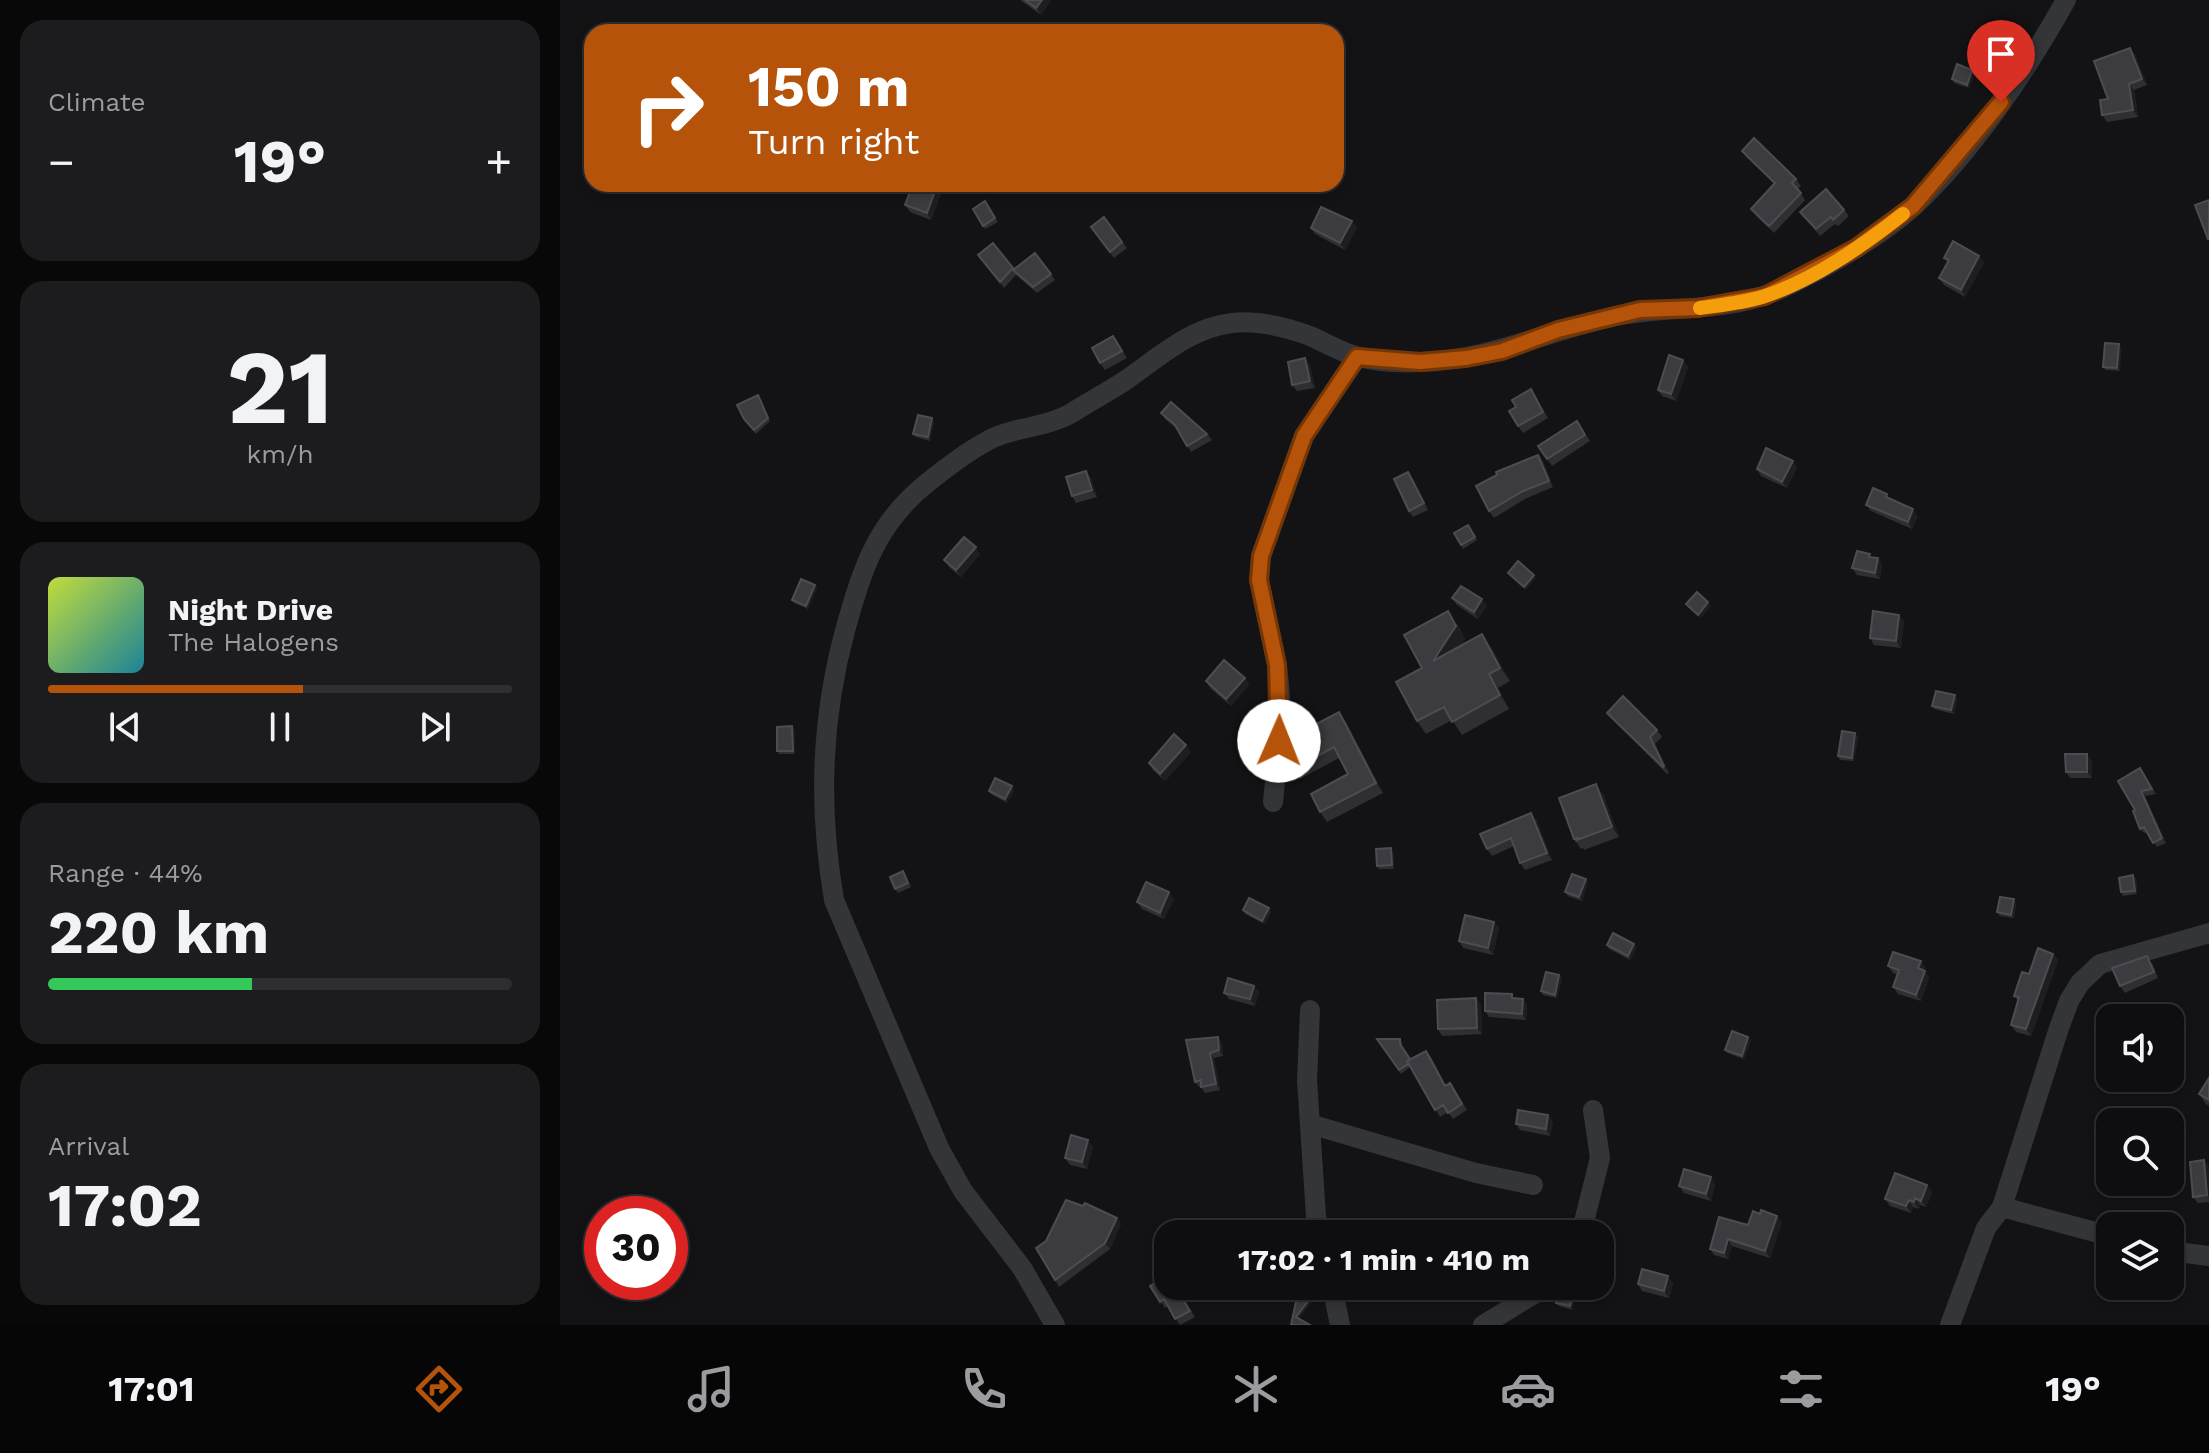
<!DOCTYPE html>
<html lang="en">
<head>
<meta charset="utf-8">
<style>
  body { margin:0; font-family:"Work Sans",sans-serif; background:#1c1c1e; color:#f1f3f6; height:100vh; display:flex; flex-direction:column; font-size:30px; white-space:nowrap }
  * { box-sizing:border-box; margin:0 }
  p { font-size:26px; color:#9b9c9f }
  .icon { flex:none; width:44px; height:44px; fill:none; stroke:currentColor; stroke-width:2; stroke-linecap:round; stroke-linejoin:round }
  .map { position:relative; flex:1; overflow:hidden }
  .side { display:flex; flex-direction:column; gap:20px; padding:20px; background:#080809; width:560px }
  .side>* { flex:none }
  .top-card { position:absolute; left:24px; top:24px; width:760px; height:168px; border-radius:24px; box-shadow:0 4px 12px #0003,0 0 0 2px #2e2e30; background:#b45309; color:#fff; overflow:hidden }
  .tools { position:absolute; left:1536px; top:1004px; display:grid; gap:16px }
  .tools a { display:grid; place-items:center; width:88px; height:88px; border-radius:16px; background:#0e0e10; box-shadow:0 4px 12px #0003,0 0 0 2px #2e2e30; font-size:40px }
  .speed { position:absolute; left:24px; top:1196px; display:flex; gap:16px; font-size:40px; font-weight:700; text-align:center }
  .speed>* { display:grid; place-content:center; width:104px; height:104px; border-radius:50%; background:#0e0e10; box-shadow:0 4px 12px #0003,0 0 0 2px #2e2e30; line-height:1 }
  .speed .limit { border:12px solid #d22; background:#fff; color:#111 }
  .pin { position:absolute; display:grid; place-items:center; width:68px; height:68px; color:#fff; margin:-82px -34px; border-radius:50% 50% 50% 0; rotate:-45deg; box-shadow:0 0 8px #0007 }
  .pin .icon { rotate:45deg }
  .me { position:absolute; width:88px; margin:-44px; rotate:1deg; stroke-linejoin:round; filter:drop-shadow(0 0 6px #0008) }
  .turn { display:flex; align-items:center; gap:28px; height:168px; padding:0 32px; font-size:36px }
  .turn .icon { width:104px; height:104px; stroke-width:2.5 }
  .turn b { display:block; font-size:56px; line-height:68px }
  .big { font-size:60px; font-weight:700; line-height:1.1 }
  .side .card { flex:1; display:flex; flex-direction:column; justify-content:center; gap:12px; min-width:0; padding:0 28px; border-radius:24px; background:#1c1c1e }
  .side .dial { align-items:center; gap:0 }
  .dial b { font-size:104px; line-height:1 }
  .song { display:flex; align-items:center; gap:24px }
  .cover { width:96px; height:96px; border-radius:12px; background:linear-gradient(135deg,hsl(70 70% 55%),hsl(190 70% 35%)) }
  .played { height:8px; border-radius:4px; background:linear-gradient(90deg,#b45309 55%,#2e2e30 55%) }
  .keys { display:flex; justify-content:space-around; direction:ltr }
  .heat { display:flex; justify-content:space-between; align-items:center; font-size:44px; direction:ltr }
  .charge { height:12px; border-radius:6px; background:linear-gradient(90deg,#34c759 44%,#2e2e30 0) }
  .trip { position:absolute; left:594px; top:1220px; width:460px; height:80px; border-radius:24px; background:#0e0e10; box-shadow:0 4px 12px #0003,0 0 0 2px #2e2e30; font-weight:700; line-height:80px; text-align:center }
  .dock { display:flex; height:128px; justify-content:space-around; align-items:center; background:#060606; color:#9b9c9f }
  .dock .icon { width:56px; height:56px }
  .dock .on { color:#b45309 }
  .dock b { font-size:36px; color:#f1f3f6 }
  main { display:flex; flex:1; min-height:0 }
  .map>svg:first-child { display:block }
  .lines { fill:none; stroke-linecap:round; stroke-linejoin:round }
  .minor { stroke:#343539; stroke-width:20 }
  .wall { fill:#2f2f32 }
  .shaded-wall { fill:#1e1e20 }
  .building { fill:#3c3c40; stroke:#4c4d52; stroke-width:2 }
  .route-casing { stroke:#753606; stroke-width:20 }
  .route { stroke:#b45309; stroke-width:14 }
  .slow { stroke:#f59e0b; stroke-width:14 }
</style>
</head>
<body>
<main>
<section class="side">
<div class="card"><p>Climate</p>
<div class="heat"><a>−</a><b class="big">19°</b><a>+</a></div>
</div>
<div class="card dial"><b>21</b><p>km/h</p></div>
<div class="card">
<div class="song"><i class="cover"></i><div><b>Night Drive</b><p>The Halogens</p></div></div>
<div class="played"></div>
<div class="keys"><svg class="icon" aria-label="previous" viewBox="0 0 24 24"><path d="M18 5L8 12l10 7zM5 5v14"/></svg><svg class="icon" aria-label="pause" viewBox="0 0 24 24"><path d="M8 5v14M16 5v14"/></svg><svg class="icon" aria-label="next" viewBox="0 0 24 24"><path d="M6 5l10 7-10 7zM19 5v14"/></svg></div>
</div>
<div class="card"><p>Range · 44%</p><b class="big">220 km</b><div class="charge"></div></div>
<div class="card"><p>Arrival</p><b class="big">17:02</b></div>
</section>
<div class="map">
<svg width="1649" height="1325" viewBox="0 0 1649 1325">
  <rect width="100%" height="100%" fill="#131315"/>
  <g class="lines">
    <!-- minor -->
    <path class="minor" d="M713,802L719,741L720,695L717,665L699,580L701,556L744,436L797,357
      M750,1010L747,1080L756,1216L760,1234
      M750,1124L916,1173L973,1185
      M1442,1207L1550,1236
      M1021,1234L1040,1158L1033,1110
      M1610,1251L1649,1256
      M772,1286L780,1325
      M495,1325L462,1268L403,1191L379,1148L274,900C258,806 261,718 286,627C303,567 317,523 367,483C387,467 410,449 433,438C457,427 486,427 510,414C527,403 546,393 563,382C597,359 629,328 672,323C696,320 727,327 750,336C766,343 782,353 799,357C818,362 841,363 861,362C929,360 985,332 1051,317C1100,306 1152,312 1200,297C1220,291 1238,280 1257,271C1290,253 1325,232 1353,207C1412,152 1467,70 1506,0
      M923,1325L979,1291L983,1286
      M1390,1325L1426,1228L1442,1207L1499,1028L1509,1001L1520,983L1540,964L1649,933"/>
  </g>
  <!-- wall -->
  <path class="wall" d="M460,0H491L481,15Z
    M1575,54L1587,85L1574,90L1578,117L1547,122L1542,115L1548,99Z
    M1412,70L1415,74L1409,88L1394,83L1392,79Z
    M1182,151L1236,179L1241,186L1238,189L1245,200L1214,233L1196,216L1191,209L1214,184L1186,157Z
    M376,188L381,194L371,220L350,212L345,205Z
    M425,201L438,222L425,229L413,209Z
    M1284,210L1289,216L1278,226L1275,224L1260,236L1240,212Z
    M544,217L567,248L554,258L531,227Z
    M792,221L797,228L785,250L755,234L751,228Z
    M433,243L454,269L475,253L495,280L477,293L456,275L444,288L418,255Z
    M1419,256L1424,263L1405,297L1384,285L1379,278L1388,263L1384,258Z
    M558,343L567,358L545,370L540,363Z
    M1561,347L1560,371L1546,370L1543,367Z
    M745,358L750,365L755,388L737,391L732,385Z
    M1123,360L1128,367L1116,401L1102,396L1098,390Z
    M971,389L988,418L963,433L958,426L956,407Z
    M200,398L210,421L196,434L186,422Z
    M601,413L647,434L652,440L631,452L618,430L605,419Z
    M372,418L374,422L370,441L356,437L353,434Z
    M1017,421L1030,441L992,466L978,446Z
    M983,461L993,487L967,498L934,518L929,511Z
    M1233,461L1237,468L1227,488L1201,476L1197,469Z
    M526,471L531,478L537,497L516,503L512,496Z
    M853,479L868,510L853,517L849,511Z
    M1331,499L1358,516L1352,529L1311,511L1306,505Z
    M908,525L917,540L903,549L894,533Z
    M420,554L401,577L389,567L384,560Z
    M1312,557L1318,558L1322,565L1320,579L1297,575L1292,568Z
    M255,585L257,588L248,609L234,603L232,600Z
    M892,598L927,606L918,619L897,605Z
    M1339,615L1344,621L1341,648L1314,645L1310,638Z
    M897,624L905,639L901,646L931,647L950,681L938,688L949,709L902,735L892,720L866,734L857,721L862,668Z
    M685,678L689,685L671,706L650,688L646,681Z
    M1397,699L1394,714L1374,709L1372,706Z
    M779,712L786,722L823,793L767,822L760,812L788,774L779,758L740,779L733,769Z
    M1047,713L1097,730L1102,737L1095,744L1109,773L1107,774L1052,719Z
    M235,730V754H219L217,751Z
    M1295,733L1298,737L1294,761L1280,760L1278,756Z
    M631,752L605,781L593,770L589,763Z
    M1532,761V778H1510L1506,772Z
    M1580,768L1596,794L1585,796L1606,843L1597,847L1587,832L1584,833L1580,829L1575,810Z
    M454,790L447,803L431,794L429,791Z
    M1043,794L1059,837L1024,850L1023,848L1021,849L1014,839Z
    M976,819L992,860L965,870L960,863L954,846L932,856L927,849Z
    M833,851L834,869H819L817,866Z
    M345,874L351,887L338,893L335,889Z
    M1576,879L1577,894L1563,896L1561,892Z
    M1028,882L1022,901L1008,896L1005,892Z
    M614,899L604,919L582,909L577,902Z
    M1456,903L1454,918L1440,916L1437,912Z
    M709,908L711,912L705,924L685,914L683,910Z
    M934,922L939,928L933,955L903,948L899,941Z
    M1047,945L1077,947L1070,960L1049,949Z
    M1493,954L1498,960L1471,1036L1456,1032L1451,1025L1458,1001L1454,996L1469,974Z
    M1361,961L1365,968L1364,971L1369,978L1361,1001L1338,994L1333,987L1338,975L1333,973L1328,966Z
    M1592,963L1598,978L1565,993L1560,986Z
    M999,975L1002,978L997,998L983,995L981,991Z
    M694,986L699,992L695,1006L669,999L664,993Z
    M916,998L921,1005L922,1034L882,1036L878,1029Z
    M955,998L963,999L967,1005L966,1020L929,1017L925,1011Z
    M817,1039H840L842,1042V1047L850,1059L871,1057L886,1086L895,1090L907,1110L893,1119L888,1112L880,1117L850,1067L841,1074Z
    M626,1040L662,1043L663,1056L654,1058L660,1090L645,1093L641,1087H639L635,1082Z
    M1191,1040L1184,1059L1167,1053L1165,1050Z
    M1649,1078V1106L1646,1104L1639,1094Z
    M988,1115L993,1122L990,1136L960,1130L956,1124Z
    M533,1147L527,1169L510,1165L505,1158Z
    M1644,1160L1649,1167V1202L1638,1203L1633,1197Z
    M1586,1182L1583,1193L1568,1190L1565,1186Z
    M1155,1184L1151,1201L1124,1193L1119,1186Z
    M1367,1185L1372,1192L1366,1207L1360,1205L1359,1209L1353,1207L1351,1213L1330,1206L1325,1199Z
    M557,1218L561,1224L550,1249L499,1287L495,1280Z
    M1222,1222L1210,1258L1172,1246L1168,1259L1154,1255L1150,1249L1188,1225Z
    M1113,1283L1109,1298L1082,1291L1078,1284Z
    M590,1286H616L635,1317L620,1325L608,1306L605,1308Z
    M1014,1291L1016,1294L1012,1310L999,1306L996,1303Z"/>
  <!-- shaded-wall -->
  <path class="shaded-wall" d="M482,0H491L481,15L476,8Z
    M1570,48L1575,54L1587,85L1582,79Z
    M1412,70L1415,74L1409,88L1407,85Z
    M1569,84L1574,90L1578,117L1573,110Z
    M376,188L381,194L371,220L367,213Z
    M792,221L797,228L785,250L780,243Z
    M1419,256L1424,263L1405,297L1401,290Z
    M1559,344L1561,347L1560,371L1557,368Z
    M745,358L750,365L755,388L750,381Z
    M1123,360L1128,367L1116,401L1111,394Z
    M372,418L374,422L370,441L368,437Z
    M978,455L983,461L993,487L989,481Z
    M1233,461L1237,468L1227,488L1222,482Z
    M526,471L531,478L537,497L532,490Z
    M848,472L853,479L868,510L864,503Z
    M1353,509L1358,516L1352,529L1348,522Z
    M416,547L420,554L401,577L396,570Z
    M1318,558L1322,565L1320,579L1315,573Z
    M974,575L976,578L966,590L964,587Z
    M255,585L257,588L248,609L246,606Z
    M922,599L927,606L918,619L914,612Z
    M1148,602L1151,606L1141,618L1138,615Z
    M888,611L905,639L883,674L873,661Z
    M1339,615L1344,621L1341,648L1336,641Z
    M922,634L931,647L950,681L940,668Z
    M929,674L938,688L949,709L940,695Z
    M685,678L689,685L671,706L666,699Z
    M1395,695L1397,699L1394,714L1391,710Z
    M779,712L786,722L823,793L816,783Z
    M232,726L235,730V754L233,751Z
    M1295,733L1298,737L1294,761L1292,758Z
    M1090,737L1095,744L1109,773L1104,766Z
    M626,745L631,752L605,781L600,774Z
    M1527,754L1532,761V778L1527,772Z
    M1036,784L1043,794L1059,837L1052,827Z
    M452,786L454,790L447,803L445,799Z
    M1581,791L1585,796L1606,843L1602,838Z
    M971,813L976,819L992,860L987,853Z
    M831,848L833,851L834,869L832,865Z
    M1573,875L1576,879L1577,894L1575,891Z
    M1026,879L1028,882L1022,901L1019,897Z
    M609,892L614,899L604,919L600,913Z
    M1454,899L1456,903L1454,918L1451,915Z
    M709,908L711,912L705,924L702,921Z
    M934,922L939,928L933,955L928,948Z
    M1074,944L1077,947L1070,960L1068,956Z
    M1493,954L1498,960L1471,1036L1466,1029Z
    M1361,961L1365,968L1362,975L1358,968Z
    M1365,971L1369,978L1361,1001L1356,995Z
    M999,975L1002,978L997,998L995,995Z
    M694,986L699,992L695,1006L690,999Z
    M916,998L921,1005L922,1034L917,1028Z
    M963,999L967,1005L966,1020L962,1014Z
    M658,1037L662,1043L663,1056L659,1050Z
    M1188,1037L1191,1040L1184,1059L1182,1056Z
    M650,1053L654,1058L660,1090L656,1084Z
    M988,1115L993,1122L990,1136L986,1129Z
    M528,1140L533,1147L527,1169L522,1162Z
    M1644,1160L1649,1167V1198L1647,1195Z
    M1151,1177L1155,1184L1151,1201L1146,1194Z
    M1582,1182H1586L1583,1193L1581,1190Z
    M1367,1185L1372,1192L1366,1207L1361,1201Z
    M1355,1198L1360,1205L1359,1209L1354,1202Z
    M1349,1200L1353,1207L1351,1213L1346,1206Z
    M1217,1216L1222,1222L1210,1258L1205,1251Z
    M557,1218L561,1224L550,1249L545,1243Z
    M1168,1239L1172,1246L1168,1259L1164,1253Z
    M1108,1276L1113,1283L1109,1298L1104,1291Z
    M756,1291L758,1294L738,1320L736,1317Z
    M1014,1291L1016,1294L1012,1310L1010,1306Z"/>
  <!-- building -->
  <path class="building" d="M465,0H482L476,8Z
    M1570,48L1582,79L1569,84L1573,110L1542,115L1540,100L1548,99L1534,61Z
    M1397,64L1412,70L1407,85L1392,79Z
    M1194,138L1236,179L1232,183L1241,193L1209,226L1191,209L1215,183L1182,151Z
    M353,184H366L376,188L367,213L345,205Z
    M1266,189L1284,210L1273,220L1271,217L1256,229L1240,212Z
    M1649,200V239H1648L1635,205Z
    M425,201L435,218L423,226L413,209Z
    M761,207L792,221L780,243L751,228Z
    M544,217L562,242L550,252L531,227Z
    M1393,241L1419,256L1401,290L1379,278L1389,260L1384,258Z
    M433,243L453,268L440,282L418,255Z
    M475,253L491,274L473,287L453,270Z
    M553,336L562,351L540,363L532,348Z
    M1545,343L1559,344L1557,368L1543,367Z
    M1109,355L1123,360L1111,394L1098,390Z
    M745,358L750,381L732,385L728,362Z
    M971,389L983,412L958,426L949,411L956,407L952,400Z
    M198,395L208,418L194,430L184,419L177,405Z
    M611,402L647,434L627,446L615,425L601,413Z
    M358,415L372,418L368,437L353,434Z
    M1017,421L1025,435L987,459L978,446Z
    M1206,448L1233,461L1222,482L1197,469Z
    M978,455L989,481L963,491L929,511L916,486L937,475L936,472Z
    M526,471L532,490L512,496L506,477Z
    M848,472L864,503L849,511L834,479Z
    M1313,488L1327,494L1326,497L1353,509L1348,522L1306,505Z
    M908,525L915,537L901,545L894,533Z
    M404,537L416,547L396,570L384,560Z
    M1297,551L1310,554L1309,557L1318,558L1315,573L1292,568Z
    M958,561L974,575L964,587L948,573Z
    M241,579L255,585L246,606L232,600Z
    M901,586L922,599L914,612L892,598Z
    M1137,592L1148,602L1138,615L1126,604Z
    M888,611L896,626L873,661L922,634L940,668L929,674L940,695L892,722L884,707L857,721L836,682L862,668L844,635Z
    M1313,611L1339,615L1336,641L1310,638Z
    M664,660L685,678L666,699L646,681Z
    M1376,691L1395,695L1391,710L1372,706Z
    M1063,696L1097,730L1090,737L1104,766L1103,767L1047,713Z
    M779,712L816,783L760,812L751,794L788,774L774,747L733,769L723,751L724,741Z
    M232,726L233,751H217V727Z
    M1282,731L1295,733L1292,758L1278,756Z
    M614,734L626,745L600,774L589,763Z
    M1505,754H1527V772H1506Z
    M1580,768L1592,789L1581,791L1602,838L1593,843L1584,827L1580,829L1573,811L1575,810L1558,781Z
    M435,778L452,786L445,799L429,791Z
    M1036,784L1052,827L1017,840L1018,838L1014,839L999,798Z
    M971,813L987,853L960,863L951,838L927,849L920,834Z
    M831,848L832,865L817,866L816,849Z
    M343,871L348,883L335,889L330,877Z
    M1012,874L1026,879L1019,897L1005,892Z
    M1573,875L1575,891L1561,892L1559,878Z
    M586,882L609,892L600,913L577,902Z
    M1440,897L1454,899L1451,915L1437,912Z
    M689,898L709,908L702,921L683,910Z
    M905,915L934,922L928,948L899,941Z
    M1053,933L1074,944L1068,956L1047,945Z
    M1478,948L1493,954L1466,1029L1451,1025L1459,997L1454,996L1462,972L1469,974Z
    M1333,952L1361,961L1358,968L1365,971L1356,995L1333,987L1339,970L1328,966Z
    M1587,956L1594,972L1560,986L1552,968Z
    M986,972L999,975L995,995L981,991Z
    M668,978L694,986L690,999L664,993Z
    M925,993L952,994V998L963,999L962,1014L925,1011Z
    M916,998L917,1028L878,1029L877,1000Z
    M1172,1031L1188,1037L1182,1056L1165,1050Z
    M658,1037L659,1050L650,1053L656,1084L641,1087V1080L635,1082L626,1040Z
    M817,1039H840V1044L850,1059L847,1061L848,1064L839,1070Z
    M866,1051L885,1086L890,1083L902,1104L888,1113L883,1105L875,1110L847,1061Z
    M1649,1078V1100L1639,1094Z
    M958,1110L988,1115L986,1129L956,1124Z
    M511,1135L528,1140L522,1162L505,1158Z
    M1644,1160L1647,1195L1633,1197L1630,1162Z
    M1124,1169L1151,1177L1146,1194L1119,1186Z
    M1335,1173L1367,1185L1361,1201L1355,1198L1354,1202L1349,1200L1346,1206L1325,1199Z
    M1566,1182H1582L1581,1190L1565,1186Z
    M506,1200L523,1206L525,1203L557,1218L545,1243L495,1280L476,1248L486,1241Z
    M1201,1210L1217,1216L1205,1251L1168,1239L1164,1253L1150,1249L1159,1217L1188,1225L1193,1211L1200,1214Z
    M1082,1269L1108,1276L1104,1291L1078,1284Z
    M608,1274V1286H615L630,1311L615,1319L604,1299L600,1302L590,1286Z
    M736,1286H750L756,1291L736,1317L750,1325H731L737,1297L731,1293Z
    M1000,1287L1014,1291L1010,1306L996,1303Z"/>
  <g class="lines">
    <!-- route casing -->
    <g class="route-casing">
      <path id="route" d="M719,741L717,665L699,580L701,556L744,436L797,357L860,362L906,358L942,351L998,330L1080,310L1138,308L1205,296L1296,248L1353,206L1441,102"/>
    </g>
    <!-- route -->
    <use href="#route" class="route"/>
    <!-- slow -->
    <path class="slow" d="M1140,308C1161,305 1182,303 1202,297C1250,282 1304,245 1343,214"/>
  </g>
</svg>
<div class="tools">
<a><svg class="icon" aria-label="sound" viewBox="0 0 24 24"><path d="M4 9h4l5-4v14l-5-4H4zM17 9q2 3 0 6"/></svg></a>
<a><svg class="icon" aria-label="search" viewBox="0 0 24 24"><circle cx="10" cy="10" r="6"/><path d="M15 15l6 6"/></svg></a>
<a><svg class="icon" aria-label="layers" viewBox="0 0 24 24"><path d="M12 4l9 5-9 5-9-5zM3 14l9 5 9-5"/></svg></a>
</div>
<div class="speed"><div class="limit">30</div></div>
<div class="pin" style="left:1441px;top:102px;background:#d93025"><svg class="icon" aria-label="arrive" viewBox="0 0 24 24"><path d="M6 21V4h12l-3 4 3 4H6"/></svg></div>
<svg class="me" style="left:719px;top:741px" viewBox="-20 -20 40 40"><circle r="19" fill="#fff"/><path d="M0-13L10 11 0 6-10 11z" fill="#b45309"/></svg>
<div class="trip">17:02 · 1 min · 410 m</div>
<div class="top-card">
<div class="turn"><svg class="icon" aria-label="right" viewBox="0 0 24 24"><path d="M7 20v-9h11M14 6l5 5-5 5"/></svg><div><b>150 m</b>Turn right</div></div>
</div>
</div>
</main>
<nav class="dock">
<b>17:01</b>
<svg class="icon on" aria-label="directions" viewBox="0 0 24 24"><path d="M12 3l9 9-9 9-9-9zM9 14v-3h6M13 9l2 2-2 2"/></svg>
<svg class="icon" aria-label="music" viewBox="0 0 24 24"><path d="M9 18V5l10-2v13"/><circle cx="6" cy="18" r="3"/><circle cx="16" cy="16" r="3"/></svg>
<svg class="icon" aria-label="phone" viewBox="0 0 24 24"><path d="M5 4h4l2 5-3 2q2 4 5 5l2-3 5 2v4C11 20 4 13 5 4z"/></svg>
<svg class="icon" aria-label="climate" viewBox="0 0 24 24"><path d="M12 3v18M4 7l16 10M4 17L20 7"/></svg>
<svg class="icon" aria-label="car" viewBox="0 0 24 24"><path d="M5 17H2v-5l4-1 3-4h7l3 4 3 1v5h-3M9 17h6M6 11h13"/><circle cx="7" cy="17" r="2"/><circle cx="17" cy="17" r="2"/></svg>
<svg class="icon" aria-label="filters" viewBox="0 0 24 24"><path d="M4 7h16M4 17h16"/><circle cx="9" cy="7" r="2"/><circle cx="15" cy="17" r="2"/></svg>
<b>19°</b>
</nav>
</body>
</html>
